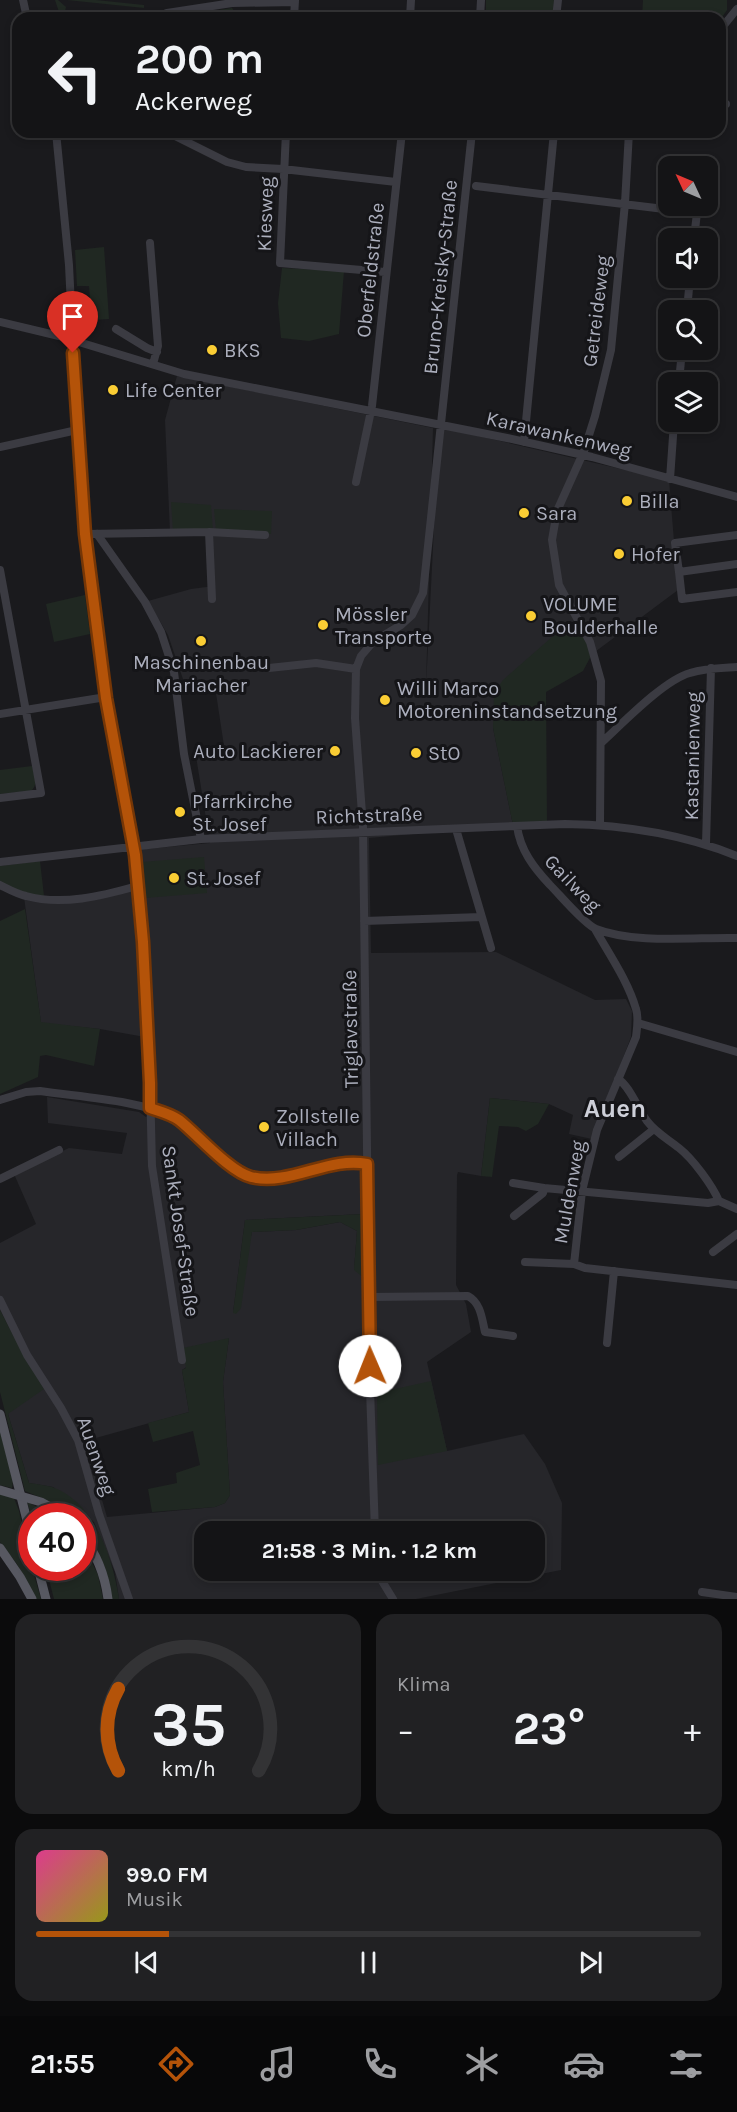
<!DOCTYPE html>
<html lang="de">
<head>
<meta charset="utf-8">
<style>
  body { margin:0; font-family:Karla,sans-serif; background:#212123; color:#f1f3f6; height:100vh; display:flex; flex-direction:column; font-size:22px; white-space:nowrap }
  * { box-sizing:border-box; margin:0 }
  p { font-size:20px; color:#9d9ea1 }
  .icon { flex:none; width:33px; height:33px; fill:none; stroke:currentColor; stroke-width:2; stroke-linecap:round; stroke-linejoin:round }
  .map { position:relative; height:1599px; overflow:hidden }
  .details { display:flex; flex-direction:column; gap:15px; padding:15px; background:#0b0b0c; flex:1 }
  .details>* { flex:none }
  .top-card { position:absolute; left:12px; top:12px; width:714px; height:126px; border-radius:18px; box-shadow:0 3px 9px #0003,0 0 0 2px #333335; background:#141416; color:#f1f3f6; overflow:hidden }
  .needle { width:39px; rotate:314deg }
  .buttons { position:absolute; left:658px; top:156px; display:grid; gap:12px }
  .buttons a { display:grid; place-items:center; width:60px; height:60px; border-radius:12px; background:#141416; box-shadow:0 3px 9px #0003,0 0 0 2px #333335; font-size:30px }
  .speed { position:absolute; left:18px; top:1503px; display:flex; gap:12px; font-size:30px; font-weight:700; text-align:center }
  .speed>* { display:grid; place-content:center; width:78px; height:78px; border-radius:50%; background:#141416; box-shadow:0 3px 9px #0003,0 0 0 2px #333335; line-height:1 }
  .speed .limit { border:9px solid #d22; background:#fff; color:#111 }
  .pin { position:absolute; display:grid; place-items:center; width:51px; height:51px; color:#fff; margin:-62px -26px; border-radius:50% 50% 50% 0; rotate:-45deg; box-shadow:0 0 6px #0007 }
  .pin .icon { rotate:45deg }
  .me { position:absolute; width:66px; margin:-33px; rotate:359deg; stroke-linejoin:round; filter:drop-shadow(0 0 4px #0008) }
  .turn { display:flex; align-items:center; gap:21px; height:126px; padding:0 24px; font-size:27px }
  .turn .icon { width:78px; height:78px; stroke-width:2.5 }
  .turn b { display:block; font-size:42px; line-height:51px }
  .big { font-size:45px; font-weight:700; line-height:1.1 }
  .details .card { flex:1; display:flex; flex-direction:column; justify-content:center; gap:9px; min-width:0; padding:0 21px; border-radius:18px; background:#212123 }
  .details .dial { align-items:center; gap:0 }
  .dial svg { height:156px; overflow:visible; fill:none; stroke:#333335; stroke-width:7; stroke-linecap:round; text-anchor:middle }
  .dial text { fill:#f1f3f6; stroke:none }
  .song { display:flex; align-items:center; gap:18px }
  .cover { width:72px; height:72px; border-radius:9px; background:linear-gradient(135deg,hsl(330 70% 55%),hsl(60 70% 35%)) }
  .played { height:6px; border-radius:3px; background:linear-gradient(90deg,#b45309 20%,#333335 20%) }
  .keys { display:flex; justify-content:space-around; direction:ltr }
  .heat { display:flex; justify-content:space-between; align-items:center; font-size:33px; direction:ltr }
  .details .tiles { flex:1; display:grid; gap:15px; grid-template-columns:1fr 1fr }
  .card:last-child { grid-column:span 2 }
  .trip { position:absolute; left:194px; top:1521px; width:351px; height:60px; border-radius:18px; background:#141416; box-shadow:0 3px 9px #0003,0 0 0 2px #333335; font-weight:700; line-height:60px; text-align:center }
  .tabs { display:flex; height:96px; justify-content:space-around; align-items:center; background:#080809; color:#9d9ea1 }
  .tabs .icon { width:42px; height:42px }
  .tabs .current { color:#b45309 }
  .tabs b { font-size:27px; color:#f1f3f6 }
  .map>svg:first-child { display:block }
  .built { fill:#26262a; fill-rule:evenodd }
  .green { fill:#202822 }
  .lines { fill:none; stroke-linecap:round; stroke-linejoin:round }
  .minor { stroke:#3b3b42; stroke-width:8 }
  .major { stroke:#575861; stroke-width:9 }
  .major-bridge { stroke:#575861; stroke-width:9 }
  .route-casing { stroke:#753606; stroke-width:15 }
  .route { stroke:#b45309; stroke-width:10 }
  .poi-dot { fill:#facd34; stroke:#151518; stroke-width:2 }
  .labels { text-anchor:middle; stroke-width:6; stroke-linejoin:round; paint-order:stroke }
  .street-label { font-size:20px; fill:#acafbd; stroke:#151518 }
  .poi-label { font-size:20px; fill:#acafbd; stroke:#151518; text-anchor:start }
  .district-label { font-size:26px; font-weight:bold; fill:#cdcfd8; stroke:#151518 }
</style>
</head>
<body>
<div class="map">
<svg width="737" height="1599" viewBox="0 0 737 1599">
  <rect width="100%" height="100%" fill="#1a1a1d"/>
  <!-- built -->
  <path class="built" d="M177,376L433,428L426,687L439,427L669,480L678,590L493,728L513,825L369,838L371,953L496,952L595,1000L626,999L632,1011L631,1037L592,1139L569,1134L573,1115L549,1104L490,1098L481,1176L458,1172L457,1175L456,1285L466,1304L471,1332L427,1362L447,1451L524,1434L545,1464L562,1503L561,1570L416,1599H119L115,1572L94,1522L53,1487L29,1483L8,1414L22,1352L0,1310V1243L36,1224L14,1174L69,1148L122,1154L127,1133L48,1123L47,1097L139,1112L146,1117L157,1108L149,943L135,850L210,843L195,750L224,746L214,680L184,682L168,635L148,601L191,589L214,586L211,532H170L165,420ZM363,1214L354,1270L357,1231L340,1222L296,1230L252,1232L233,1313L245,1220ZM229,1338L223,1382L230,1495L225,1503L215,1507L107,1517L85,1441L189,1412L182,1370ZM204,1532H534V1570H204Z
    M131,890L145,1037L100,1029L41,1023L24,897L42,902Z"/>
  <!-- green -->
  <path class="green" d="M55,0H58L66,7L65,11L79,13L78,18H61Z
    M67,0H96L144,5V8Z
    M486,0H554L553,18H486Z
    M643,0H727V10L720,20V18H642Z
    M232,8L235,12L232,15L229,13L223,18H166Z
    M104,247L109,319L92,320L89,286H77L75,250Z
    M282,268L344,271L339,334L309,341L281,338L278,303Z
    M171,502L211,505L213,531H173Z
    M214,509L272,511L271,534L216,531Z
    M85,595L90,634L54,642L46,604Z
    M577,625L592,654L583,671L546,692L547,823L513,825L493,728L494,693L503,680L552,637Z
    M32,766C34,775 39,784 31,791L0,794V770Z
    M204,857L207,893L145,898L142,862Z
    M40,861L44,896H34L0,883V866Z
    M25,909L41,1022L100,1029L94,1066L46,1055L40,1056L38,1077L0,1094V921Z
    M490,1098L549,1104L538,1124L526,1131L518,1127L499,1126L492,1177L481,1176Z
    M364,1214V1278L354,1270L357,1231L340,1222L296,1230L252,1232L241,1308L236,1314L233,1313L245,1220Z
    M0,1310L22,1352L44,1389L8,1414L29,1483C37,1484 45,1485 52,1487C95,1502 113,1559 119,1599H112C110,1586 108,1573 102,1561C95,1544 83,1534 82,1516H70L47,1500L25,1491L0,1392Z
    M229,1338L223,1382L230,1495L225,1503L215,1507L152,1512L148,1489L177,1483L176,1473L200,1465L193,1431L153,1442L148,1423L189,1412L182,1370L186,1368L183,1348Z
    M431,1381L447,1451L378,1465L377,1393Z
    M0,1431L13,1481L12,1488L0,1485Z
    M0,1494L14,1498L19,1511L32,1568L41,1599H36L17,1564L0,1542Z
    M27,1502L56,1516L32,1517Z
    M83,1544L98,1575L103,1599H54L46,1568H82Z"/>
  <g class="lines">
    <!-- minor -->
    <path class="minor" d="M23,0L27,18
      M156,18L167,13L232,3L295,2
      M294,18L295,0
      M410,18L411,0
      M480,18L481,0
      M556,18L558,0
      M720,30L737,9
      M720,104H726
      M56,132L69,265L77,430L85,534L106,697L135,855L143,942L150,1083L152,1166L182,1360
      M167,132L227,162L246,167L283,169L396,182
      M286,132L280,263L385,272
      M476,186L697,213L694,238
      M150,243L158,346L153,364
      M687,310L690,278
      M0,322L59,336L184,374L507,438L592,457L737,497
      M116,329L147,348L157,352
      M679,382L682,350
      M524,442L554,132
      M0,447L77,430
      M670,479L674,422
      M356,482L372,406L402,132
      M209,532L212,599
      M85,534L209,532L265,535
      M97,534L145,602L161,632L174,672L184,754L201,839
      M737,564L679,572L682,599L737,592
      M0,570L41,793L0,798
      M679,572L675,543L737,535
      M269,668L316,663L356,669
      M0,714L106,697
      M601,743C622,724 664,680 690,673C705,668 721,668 737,667
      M600,825L601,681L590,642L559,585L552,540L557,511L584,451L595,416L611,350L625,203L629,132
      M517,826C520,850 534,868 550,885C560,895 584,924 596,929C634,944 696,937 737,938
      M456,829L491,948
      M706,844L711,668
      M0,862L201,839L565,824C623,825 683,834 737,856
      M0,885C8,889 17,894 26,896C62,906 102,896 137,886
      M364,921L481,917
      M638,1023L737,1052
      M618,1079C629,1085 638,1109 647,1121C656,1133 668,1139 679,1148C693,1159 712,1185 719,1201
      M0,1100L26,1092L40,1091C79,1097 141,1100 175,1118C200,1131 222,1169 251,1176C291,1187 328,1156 367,1164
      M619,1157L654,1129
      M0,1179L59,1150
      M513,1183L544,1188
      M514,1216L543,1193L544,1188L708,1203L719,1201L737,1209
      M713,1252L737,1234
      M525,1262L574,1264L585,1268L737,1285
      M574,1264L582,1191L597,1130L636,1037C637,1028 639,1018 636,1009C628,981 609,954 595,929
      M369,1297L468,1296C481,1303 482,1319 485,1332L513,1336
      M0,1300L27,1355L61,1408L78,1440L99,1514L129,1599
      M607,1343L614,1271
      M375,1532L370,1389L363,827L355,718L356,669L361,656L373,642L401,625L412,615L423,593L472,132
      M379,1570L382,1581L393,1599
      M702,1592L737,1597"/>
    <!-- major -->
    <path class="major" d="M0,1414L32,1540
      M52,1508L63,1516
      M82,1536C97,1554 105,1576 108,1599
      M0,1548L20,1577L32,1599
      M38,1568L46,1599"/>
    <!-- major-bridge -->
    <path class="major-bridge" d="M0,1490L41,1502L52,1508"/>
  </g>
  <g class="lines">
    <!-- route casing -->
    <g class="route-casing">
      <path id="route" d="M73,353L85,534L106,698L135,855L143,942L150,1083V1108C159,1111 171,1114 179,1120C197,1134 230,1172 251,1177C291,1186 329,1156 367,1164L370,1366"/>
    </g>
    <!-- route -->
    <use href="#route" class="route"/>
  </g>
  <!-- markers -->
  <g class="poi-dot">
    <circle cx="212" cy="350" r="6"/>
    <circle cx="113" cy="390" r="6"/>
    <circle cx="627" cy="501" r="6"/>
    <circle cx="524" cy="513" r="6"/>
    <circle cx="619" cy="554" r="6"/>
    <circle cx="531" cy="616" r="6"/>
    <circle cx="323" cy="625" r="6"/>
    <circle cx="201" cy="641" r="6"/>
    <circle cx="385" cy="700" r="6"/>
    <circle cx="335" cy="751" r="6"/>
    <circle cx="416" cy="753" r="6"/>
    <circle cx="180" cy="812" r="6"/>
    <circle cx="174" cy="878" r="6"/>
    <circle cx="264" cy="1127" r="6"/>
  </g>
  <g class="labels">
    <!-- street labels -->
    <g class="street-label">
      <text transform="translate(265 214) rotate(-88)" y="7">Kiesweg</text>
      <text transform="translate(370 270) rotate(-84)" y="7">Oberfeldstraße</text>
      <text transform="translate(440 277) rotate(-84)" y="7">Bruno-Kreisky-Straße</text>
      <text transform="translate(596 311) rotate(-83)" y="7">Getreideweg</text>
      <text transform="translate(559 434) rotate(13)" y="7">Karawankenweg</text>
      <text transform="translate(692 756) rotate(-89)" y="7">Kastanienweg</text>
      <text transform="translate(369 815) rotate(-2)" y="7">Richtstraße</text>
      <text transform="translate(573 883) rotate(46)" y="7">Gailweg</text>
      <text transform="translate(350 1029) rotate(-91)" y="7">Triglavstraße</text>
      <text transform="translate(569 1192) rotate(-80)" y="7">Muldenweg</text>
      <text transform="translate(181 1231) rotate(82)" y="7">Sankt Josef-Straße</text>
      <text transform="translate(97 1456) rotate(71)" y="7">Auenweg</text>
    </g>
    <!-- poi labels -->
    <g class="poi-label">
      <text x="224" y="357">BKS</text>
      <text x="125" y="397">Life Center</text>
      <text x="639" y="508">Billa</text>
      <text x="536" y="520">Sara</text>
      <text x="631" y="561">Hofer</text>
      <text x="543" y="611">VOLUME<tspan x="543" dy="23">Boulderhalle</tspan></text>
      <text x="335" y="621">Mössler<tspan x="335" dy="23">Transporte</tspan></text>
      <text x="201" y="669" text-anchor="middle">Maschinenbau<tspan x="201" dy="23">Mariacher</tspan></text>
      <text x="397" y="695">Willi Marco<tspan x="397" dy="23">Motoreninstandsetzung</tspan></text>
      <text x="323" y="758" text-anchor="end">Auto Lackierer</text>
      <text x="428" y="760">StO</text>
      <text x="192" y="808">Pfarrkirche<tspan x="192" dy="23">St. Josef</tspan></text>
      <text x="186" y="885">St. Josef</text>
      <text x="276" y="1123">Zollstelle<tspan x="276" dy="23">Villach</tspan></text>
    </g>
    <!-- district labels -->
    <g class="district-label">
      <text x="615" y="1117">Auen</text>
    </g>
  </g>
</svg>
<div class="buttons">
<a><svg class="needle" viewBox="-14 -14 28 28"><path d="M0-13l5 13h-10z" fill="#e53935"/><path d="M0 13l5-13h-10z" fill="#9d9ea1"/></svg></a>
<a><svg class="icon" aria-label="sound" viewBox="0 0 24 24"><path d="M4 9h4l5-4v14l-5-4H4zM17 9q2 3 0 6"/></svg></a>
<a><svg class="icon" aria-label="search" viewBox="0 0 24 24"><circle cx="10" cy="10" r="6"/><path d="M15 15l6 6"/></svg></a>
<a><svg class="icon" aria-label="layers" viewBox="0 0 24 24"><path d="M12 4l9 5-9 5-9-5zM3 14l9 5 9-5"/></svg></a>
</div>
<div class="speed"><div class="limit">40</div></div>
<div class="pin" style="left:73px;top:353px;background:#d93025"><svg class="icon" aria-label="arrive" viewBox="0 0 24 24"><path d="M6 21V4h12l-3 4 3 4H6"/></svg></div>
<svg class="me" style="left:370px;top:1366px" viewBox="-20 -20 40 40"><circle r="19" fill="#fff"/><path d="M0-13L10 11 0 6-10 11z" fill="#b45309"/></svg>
<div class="trip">21:58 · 3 Min. · 1.2 km</div>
<div class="top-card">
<div class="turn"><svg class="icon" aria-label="left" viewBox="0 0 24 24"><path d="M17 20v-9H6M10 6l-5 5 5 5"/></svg><div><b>200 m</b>Ackerweg</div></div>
</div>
</div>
<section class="details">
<div class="tiles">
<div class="card dial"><svg viewBox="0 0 100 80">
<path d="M14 69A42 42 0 1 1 86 69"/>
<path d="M14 69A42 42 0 0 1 14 27" stroke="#b45309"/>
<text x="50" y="56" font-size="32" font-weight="700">35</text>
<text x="50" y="72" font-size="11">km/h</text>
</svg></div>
<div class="card"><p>Klima</p>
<div class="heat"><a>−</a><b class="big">23°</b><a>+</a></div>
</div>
<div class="card">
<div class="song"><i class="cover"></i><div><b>99.0 FM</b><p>Musik</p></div></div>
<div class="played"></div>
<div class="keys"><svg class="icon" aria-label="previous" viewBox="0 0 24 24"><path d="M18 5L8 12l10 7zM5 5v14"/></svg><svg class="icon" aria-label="pause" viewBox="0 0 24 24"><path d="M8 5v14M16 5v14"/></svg><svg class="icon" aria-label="next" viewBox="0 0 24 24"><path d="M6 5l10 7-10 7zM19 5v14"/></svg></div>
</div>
</div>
</section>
<nav class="tabs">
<b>21:55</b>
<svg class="icon current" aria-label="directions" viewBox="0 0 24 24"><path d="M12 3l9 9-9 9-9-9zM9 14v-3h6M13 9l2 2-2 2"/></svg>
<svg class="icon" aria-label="music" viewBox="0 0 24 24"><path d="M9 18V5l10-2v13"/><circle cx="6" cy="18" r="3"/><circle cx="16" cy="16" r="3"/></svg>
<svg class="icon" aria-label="phone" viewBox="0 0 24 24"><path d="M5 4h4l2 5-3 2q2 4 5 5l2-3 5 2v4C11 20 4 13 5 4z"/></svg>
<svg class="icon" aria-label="climate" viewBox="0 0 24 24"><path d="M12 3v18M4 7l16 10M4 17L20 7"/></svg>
<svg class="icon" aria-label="car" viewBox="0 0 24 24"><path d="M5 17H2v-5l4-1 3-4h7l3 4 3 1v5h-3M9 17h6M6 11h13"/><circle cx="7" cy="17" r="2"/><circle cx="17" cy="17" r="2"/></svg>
<svg class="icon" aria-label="filters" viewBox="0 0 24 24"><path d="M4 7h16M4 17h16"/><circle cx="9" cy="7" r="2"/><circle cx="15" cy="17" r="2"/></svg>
</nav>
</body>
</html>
